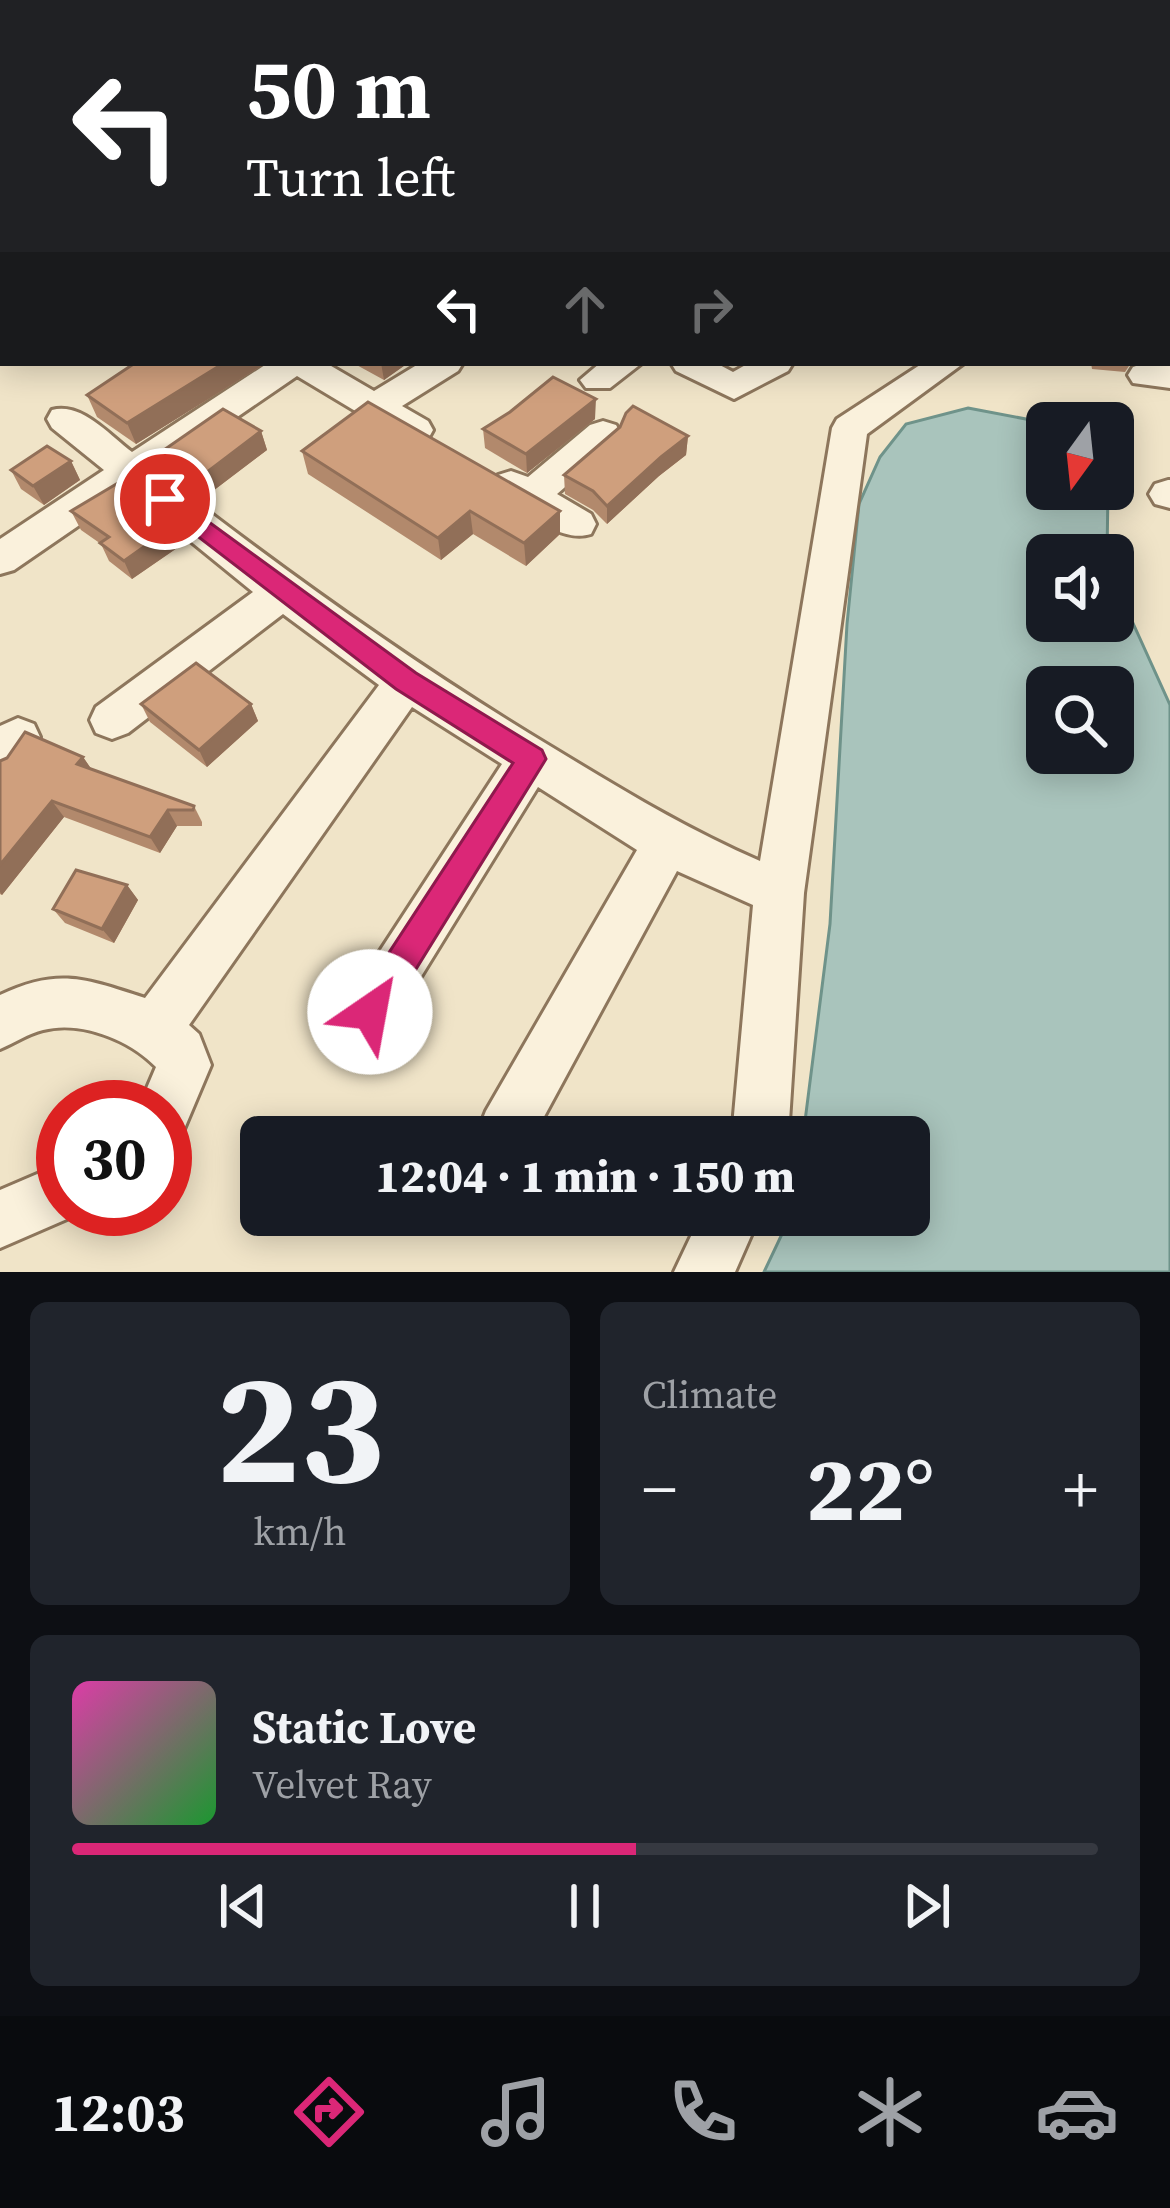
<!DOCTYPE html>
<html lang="en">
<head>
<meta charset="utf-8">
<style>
  body { margin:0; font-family:"Source Serif 4",serif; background:#20242c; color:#f1f3f6; height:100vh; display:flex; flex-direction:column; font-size:45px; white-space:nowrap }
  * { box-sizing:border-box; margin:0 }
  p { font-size:39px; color:#9ea1a6 }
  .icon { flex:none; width:66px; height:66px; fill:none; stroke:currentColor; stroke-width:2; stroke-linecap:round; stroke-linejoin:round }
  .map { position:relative; height:1272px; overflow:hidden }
  .panel { display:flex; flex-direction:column; gap:30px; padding:30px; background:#0d0f14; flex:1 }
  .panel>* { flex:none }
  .banner { position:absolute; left:0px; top:0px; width:1170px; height:366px; box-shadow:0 6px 30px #0003; background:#202124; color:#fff; overflow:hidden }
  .needle { width:78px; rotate:195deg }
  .fabs { position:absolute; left:1026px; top:402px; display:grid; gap:24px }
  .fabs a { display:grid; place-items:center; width:108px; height:108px; border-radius:18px; background:#171b24; box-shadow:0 6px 30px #0003; font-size:60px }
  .speed { position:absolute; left:36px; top:1080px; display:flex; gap:24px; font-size:60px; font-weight:700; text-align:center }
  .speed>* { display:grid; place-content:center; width:156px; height:156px; border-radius:50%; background:#171b24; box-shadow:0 6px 30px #0003; line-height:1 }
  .speed .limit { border:18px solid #d22; background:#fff; color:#111 }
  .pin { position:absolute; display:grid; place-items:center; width:102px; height:102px; color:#fff; margin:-51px; border:6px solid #fff; border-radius:50%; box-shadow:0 3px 12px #0007 }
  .me { position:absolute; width:132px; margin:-66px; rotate:33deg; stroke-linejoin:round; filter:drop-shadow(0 0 9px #0008) }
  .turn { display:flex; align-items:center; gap:42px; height:252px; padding:0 48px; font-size:54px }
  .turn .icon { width:156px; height:156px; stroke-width:2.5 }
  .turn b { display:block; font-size:84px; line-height:102px }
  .lanes { display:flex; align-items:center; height:114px; padding:0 48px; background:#0003; justify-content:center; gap:60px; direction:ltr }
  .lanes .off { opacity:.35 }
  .big { font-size:90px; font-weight:800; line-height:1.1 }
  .panel .widget { flex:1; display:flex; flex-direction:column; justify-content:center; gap:18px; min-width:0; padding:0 42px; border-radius:18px; background:#20242c }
  .panel .dial { align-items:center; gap:0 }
  .dial b { font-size:156px; line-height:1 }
  .song { display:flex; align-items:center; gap:36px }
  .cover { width:144px; height:144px; border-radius:18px; background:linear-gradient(135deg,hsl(320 70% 55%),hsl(130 70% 35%)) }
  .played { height:12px; border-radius:6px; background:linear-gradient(90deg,#db2777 55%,#363941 55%) }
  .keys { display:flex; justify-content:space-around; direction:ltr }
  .heat { display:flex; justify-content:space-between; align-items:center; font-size:66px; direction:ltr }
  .panel .tiles { flex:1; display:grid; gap:30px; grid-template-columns:1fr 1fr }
  .widget:last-child { grid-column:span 2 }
  .trip { position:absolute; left:240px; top:1116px; width:690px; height:120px; border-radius:18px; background:#171b24; box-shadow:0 6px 30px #0003; font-weight:800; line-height:120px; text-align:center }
  .tab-bar { display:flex; height:192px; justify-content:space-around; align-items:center; background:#090b0e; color:#9ea1a6 }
  .tab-bar .icon { width:84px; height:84px }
  .tab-bar .selected { color:#db2777 }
  .tab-bar b { font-size:54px; color:#f1f3f6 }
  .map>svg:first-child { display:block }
  .water { fill:#a9c4bc; stroke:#6f938a; stroke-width:3; fill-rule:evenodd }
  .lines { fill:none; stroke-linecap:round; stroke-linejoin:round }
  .lane-casing { stroke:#8d765c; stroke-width:6 }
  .street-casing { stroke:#8d765c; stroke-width:6 }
  .primary-casing { stroke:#5b4430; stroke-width:6 }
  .lane { fill:#faf1dc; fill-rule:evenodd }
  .street { fill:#faf1dc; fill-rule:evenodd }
  .primary { fill:#f3d9a0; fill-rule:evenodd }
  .wall { fill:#b2896c }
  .shaded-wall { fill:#916f58 }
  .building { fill:#cf9f7d; stroke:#916f58; stroke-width:3 }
  .route { fill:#db2777; stroke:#8e194d; stroke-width:3 }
</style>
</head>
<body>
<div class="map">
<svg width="1170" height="1272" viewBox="0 0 1170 1272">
  <rect width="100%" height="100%" fill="#f0e4c8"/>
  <!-- water -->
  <path class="water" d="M968,408L1047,423V489H1108L1107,555H1047V621H1113V579L1170,705V1272H764L791,1215H909V1137H803L830,924L847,624L859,504L880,457L906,424ZM1047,687H1113V753H1047Z"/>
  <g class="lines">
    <!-- lane casing -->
    <g class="lane-casing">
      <path id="lane" d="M579,0H591L592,3H580Z"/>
    </g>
    <!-- street casing -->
    <g class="street-casing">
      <path id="street" d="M358,0H383L385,3H360Z
        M654,0H678L679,3H655Z
        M1167,152L1170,153V175L1167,174Z
        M268,363H326L374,391L420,363H463L458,371L402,406L428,421L433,430L428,439L415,443L402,439L297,376L157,472C284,571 412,663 550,746C619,788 686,829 760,861L832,428L837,419L923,363H964L867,434L804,893L788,1137H732L753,905L677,871L533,1137H481L478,1131L486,1111L637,850L538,787L388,1030L370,1038L352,1030L344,1012L352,994L502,764L412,707L189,1025L199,1034L211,1065L184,1129L165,1137V1107H139L156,1067C130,1040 81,1020 43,1030C29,1033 14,1043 0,1049V995C59,967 86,979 145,998L379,685L283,614L128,733L112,739L96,733L90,720L96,707L253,592L129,491L14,570L0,574V539L104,470L52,428L47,419L52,410C82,402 109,435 132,452Z
        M600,363H642L610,388H586L580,380Z
        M671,363H716L733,372L749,363H793L788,371L734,399L676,371Z
        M1145,363L1170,364V388L1133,383L1128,375L1133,367Z
        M603,421L616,425L621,434L616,443L557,494L591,514L596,524L591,534C560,544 524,510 498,495L492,485L498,475L511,471L528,477L590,425Z
        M1168,480H1170V508L1155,504L1149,494L1155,484Z
        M18,718L34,724L40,737L16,772L0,778V726Z
        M63,1163V1209L83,1212L0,1248V1190Z
        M701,1215H760L735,1272H674Z"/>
    </g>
    <!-- primary casing -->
    <g class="primary-casing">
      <path id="primary" d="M1011,0H1081L1009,3Z
        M1152,0H1170V19L1167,3H1150Z
        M3,181V209L0,210V182Z"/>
    </g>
    <!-- lane -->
    <use href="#lane" class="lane"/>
    <!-- street -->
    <use href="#street" class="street"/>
    <!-- primary -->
    <use href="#primary" class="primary"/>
  </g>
  <!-- wall -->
  <path class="wall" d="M1167,75H1170V140H1167Z
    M1167,242H1170V361L1167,360Z
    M135,363H266L136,444L97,417L87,395Z
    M353,363H408L384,380Z
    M1091,363H1131L1125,372L1092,369Z
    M595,419L527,473L485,448L483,429Z
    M620,427L688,436L686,455L659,476L607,524L593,510L565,494L564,475Z
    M261,431L267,450L201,500L166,473L158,454Z
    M302,451L560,511V534L526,566L473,534L441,560L308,474Z
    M71,461L80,480L44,505L21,489L11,470Z
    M158,508L177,548L132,579L109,561L101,544L81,530L71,511Z
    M141,704H251L258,721L207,767L150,722Z
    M83,757L92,770L194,806L202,822V826H177L160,853L64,817L2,895L0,894V761Z
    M127,885L138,900L114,943L65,923L53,909Z"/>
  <!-- shaded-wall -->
  <path class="shaded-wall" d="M999,0H1015L1014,3H994Z
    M224,363H266L136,444L127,423Z
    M381,363H408L384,380Z
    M596,399L595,419L527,473L526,454Z
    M261,431L267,450L201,500L194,482Z
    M688,436L686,455L659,476L607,524V506L661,457Z
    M71,461L80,480L44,505L33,486Z
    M158,508L166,527L150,514Z
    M470,511L473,534L441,560L438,538Z
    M560,511V534L526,566L524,543Z
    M169,529L177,548L132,579L124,561Z
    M251,704L258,721L207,767L199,750Z
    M83,757L94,773L77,764Z
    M52,801L64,817L2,895L0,892V865Z
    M168,810L177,826L160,853L150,837Z
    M127,885L138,900L114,943L102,929Z"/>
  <!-- building -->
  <path class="building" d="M0,0H38L40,3H3V29L0,24Z
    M819,0H999L994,3H821Z
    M1167,75H1170V122H1167Z
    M3,203V246L1,247L0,204Z
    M1167,242H1170V337H1167Z
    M135,363H224L127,423L87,395Z
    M553,377L596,399L526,454L483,429L510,412Z
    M368,402L560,511L524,543L470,511L438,538L302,451Z
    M633,406L688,436L661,457L607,506L593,491L564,475L620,427L626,413Z
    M223,409L261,431L194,482L158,454Z
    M47,446L71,461L33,486L11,470Z
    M123,480L158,508L150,514L169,529L124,561L100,543L109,537L71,511Z
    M196,663L251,704L199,750L141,704Z
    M25,732L83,757L77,764L194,806L193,810H168L150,837L52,801L0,865V761L7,758Z
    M76,870L127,885L102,929L53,909Z"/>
  <!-- route -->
  <path class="route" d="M165,490L416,673L542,750L546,759L382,1024L370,1029L358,1024L353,1012L358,1000L513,763L396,689L157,505L153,499Z"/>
</svg>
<div class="fabs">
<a><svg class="needle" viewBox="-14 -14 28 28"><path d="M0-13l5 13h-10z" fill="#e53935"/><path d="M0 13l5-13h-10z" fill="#9ea1a6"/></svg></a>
<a><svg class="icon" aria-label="sound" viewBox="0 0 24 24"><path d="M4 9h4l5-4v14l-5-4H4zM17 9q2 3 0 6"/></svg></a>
<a><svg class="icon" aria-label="search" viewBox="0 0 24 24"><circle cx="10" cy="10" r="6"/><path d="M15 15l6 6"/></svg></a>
</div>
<div class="speed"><div class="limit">30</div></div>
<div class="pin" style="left:165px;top:499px;background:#d93025"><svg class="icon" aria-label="arrive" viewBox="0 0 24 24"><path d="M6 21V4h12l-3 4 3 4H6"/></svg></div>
<svg class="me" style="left:370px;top:1012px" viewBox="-20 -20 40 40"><circle r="19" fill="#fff"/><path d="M0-13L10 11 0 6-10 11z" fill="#db2777"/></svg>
<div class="trip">12:04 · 1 min · 150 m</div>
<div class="banner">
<div class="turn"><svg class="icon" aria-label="left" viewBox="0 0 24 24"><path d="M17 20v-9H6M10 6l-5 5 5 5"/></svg><div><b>50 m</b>Turn left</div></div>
<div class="lanes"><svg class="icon" aria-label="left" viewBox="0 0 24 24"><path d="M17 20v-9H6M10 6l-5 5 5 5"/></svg><svg class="icon off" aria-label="ahead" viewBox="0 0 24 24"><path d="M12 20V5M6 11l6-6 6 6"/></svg><svg class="icon off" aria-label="right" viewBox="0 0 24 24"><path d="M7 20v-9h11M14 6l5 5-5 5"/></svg></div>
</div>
</div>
<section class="panel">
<div class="tiles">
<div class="widget dial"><b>23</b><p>km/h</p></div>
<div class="widget"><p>Climate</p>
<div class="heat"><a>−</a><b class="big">22°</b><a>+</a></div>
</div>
<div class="widget">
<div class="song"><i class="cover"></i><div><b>Static Love</b><p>Velvet Ray</p></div></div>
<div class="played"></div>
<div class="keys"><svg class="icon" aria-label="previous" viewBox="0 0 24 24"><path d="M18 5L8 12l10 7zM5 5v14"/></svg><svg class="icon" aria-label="pause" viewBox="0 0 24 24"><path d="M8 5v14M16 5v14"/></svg><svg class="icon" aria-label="next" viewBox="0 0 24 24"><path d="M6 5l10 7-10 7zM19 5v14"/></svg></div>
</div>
</div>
</section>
<nav class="tab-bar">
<b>12:03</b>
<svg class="icon selected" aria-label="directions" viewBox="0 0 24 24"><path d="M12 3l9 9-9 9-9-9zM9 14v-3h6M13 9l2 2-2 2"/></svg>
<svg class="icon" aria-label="music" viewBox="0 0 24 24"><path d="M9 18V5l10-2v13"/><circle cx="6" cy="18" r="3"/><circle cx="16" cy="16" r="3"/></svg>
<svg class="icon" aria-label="phone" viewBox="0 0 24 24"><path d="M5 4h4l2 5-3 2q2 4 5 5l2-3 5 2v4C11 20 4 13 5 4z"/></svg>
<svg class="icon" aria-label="climate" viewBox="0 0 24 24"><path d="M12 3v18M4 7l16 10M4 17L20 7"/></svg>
<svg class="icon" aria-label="car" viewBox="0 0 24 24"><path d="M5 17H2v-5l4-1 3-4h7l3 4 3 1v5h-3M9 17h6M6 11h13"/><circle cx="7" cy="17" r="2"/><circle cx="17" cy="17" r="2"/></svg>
</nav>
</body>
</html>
